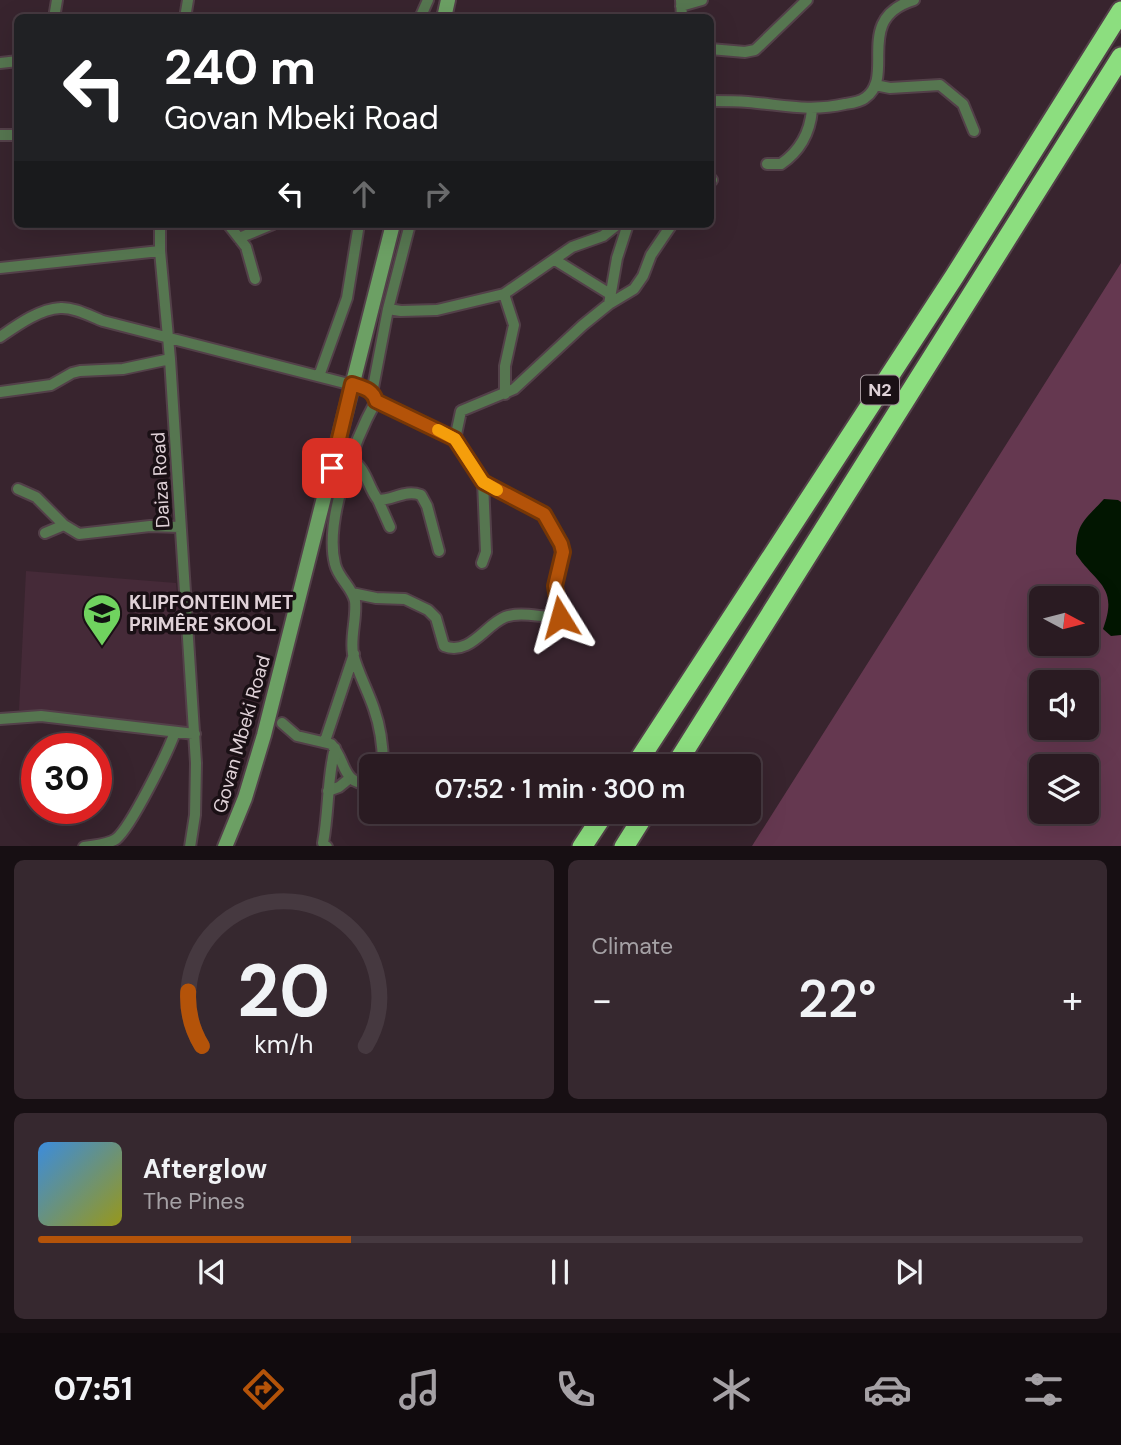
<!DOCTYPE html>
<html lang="en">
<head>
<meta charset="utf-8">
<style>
  body { margin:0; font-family:"DM Sans",sans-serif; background:#36282f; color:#f1f3f6; height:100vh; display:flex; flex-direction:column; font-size:26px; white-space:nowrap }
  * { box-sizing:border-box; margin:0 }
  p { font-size:23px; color:#a5a1a5 }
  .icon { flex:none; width:38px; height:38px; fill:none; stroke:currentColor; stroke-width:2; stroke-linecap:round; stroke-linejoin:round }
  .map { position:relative; height:846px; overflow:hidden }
  .sheet { display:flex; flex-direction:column; gap:14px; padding:14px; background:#170f13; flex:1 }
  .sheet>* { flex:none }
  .hud { position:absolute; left:14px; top:14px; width:700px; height:214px; border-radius:10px; box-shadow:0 7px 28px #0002,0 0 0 2px #463940; background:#202124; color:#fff; overflow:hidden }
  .needle { width:46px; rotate:97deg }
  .fabs { position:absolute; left:1029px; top:586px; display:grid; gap:14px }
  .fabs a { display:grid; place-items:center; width:70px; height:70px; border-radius:10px; background:#2a1b22; box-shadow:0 7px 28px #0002,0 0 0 2px #463940; font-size:35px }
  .speed { position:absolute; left:21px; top:733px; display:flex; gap:14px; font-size:35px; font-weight:700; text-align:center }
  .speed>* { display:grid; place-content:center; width:91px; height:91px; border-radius:50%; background:#2a1b22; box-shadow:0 7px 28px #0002,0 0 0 2px #463940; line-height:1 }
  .speed .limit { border:10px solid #d22; background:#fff; color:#111 }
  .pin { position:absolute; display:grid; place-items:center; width:60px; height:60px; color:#fff; margin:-30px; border-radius:14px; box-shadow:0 4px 10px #0006 }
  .me { position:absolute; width:77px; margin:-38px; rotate:352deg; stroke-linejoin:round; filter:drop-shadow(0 0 5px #0008) }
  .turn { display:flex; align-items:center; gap:24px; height:147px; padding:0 35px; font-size:32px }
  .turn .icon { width:91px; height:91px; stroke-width:2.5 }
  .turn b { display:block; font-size:49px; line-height:60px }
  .lanes { display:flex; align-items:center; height:66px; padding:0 35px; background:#0003; justify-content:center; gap:35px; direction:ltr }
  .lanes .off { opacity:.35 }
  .big { font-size:52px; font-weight:600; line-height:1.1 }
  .sheet .widget { flex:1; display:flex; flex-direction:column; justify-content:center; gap:10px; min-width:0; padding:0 24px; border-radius:10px; background:#36282f }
  .sheet .dial { align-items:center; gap:0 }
  .dial svg { height:182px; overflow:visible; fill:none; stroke:#463940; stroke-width:7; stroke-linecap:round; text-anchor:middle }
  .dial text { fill:#f1f3f6; stroke:none }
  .song { display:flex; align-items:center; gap:21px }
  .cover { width:84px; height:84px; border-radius:10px; background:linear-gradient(135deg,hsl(210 70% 55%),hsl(60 70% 35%)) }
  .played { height:7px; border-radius:4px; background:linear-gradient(90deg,#b45309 30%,#463940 30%) }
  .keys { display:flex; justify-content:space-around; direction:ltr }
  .heat { display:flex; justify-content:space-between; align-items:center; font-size:38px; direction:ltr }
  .sheet .tiles { flex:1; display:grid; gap:14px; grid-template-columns:1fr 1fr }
  .widget:last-child { grid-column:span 2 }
  .trip { position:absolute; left:359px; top:754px; width:402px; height:70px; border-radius:10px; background:#2a1b22; box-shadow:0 7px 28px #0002,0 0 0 2px #463940; font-weight:600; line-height:70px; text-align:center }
  .tab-bar { display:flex; height:112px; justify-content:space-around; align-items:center; background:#110b0e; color:#a5a1a5 }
  .tab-bar .icon { width:49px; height:49px }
  .tab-bar .active { color:#b45309 }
  .tab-bar b { font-size:32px; color:#f1f3f6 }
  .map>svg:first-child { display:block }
  .built { fill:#452a38 }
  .green { fill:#653850; fill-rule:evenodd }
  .water { fill:#021601 }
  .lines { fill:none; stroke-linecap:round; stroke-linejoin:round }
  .minor-casing { stroke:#534049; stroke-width:14 }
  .secondary-casing { stroke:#534049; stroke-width:18 }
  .motorway-casing { stroke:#534049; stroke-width:23 }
  .minor { stroke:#567650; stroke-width:10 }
  .secondary { stroke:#6ca064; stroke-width:14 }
  .motorway { stroke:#8cde7f; stroke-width:19 }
  .route-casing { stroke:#753606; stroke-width:18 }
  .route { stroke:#b45309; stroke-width:12 }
  .slow { stroke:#f59e0b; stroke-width:12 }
  .labels { text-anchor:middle; stroke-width:7; stroke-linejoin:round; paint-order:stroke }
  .shield { fill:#1a1015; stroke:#a4979d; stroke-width:2 }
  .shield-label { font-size:18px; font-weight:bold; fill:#dfd1d7 }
  .street-label { font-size:19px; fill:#dfd1d7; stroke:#1a1015 }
  .poi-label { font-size:19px; font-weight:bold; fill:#dfd1d7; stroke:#1a1015; text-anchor:start }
</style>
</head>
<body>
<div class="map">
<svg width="1121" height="847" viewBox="0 0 1121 847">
  <rect width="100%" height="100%" fill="#38242e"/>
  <!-- built -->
  <path class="built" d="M26,571L176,583L188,727L19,710Z"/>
  <!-- green -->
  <path class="green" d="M1121,263V846H752ZM1041,598H1087V644H1041ZM1041,682H1087V728H1041ZM1041,766H1087V812H1041Z"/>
  <!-- water -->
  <path class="water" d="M1104,499L1118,500L1121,502V635L1111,636L1103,629C1119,586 1096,584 1076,554C1076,523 1084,521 1104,499Z"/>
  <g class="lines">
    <!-- minor casing -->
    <g class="minor-casing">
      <path id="minor" d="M681,0L682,18
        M681,6L702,0
        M54,18L57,0
        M185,18L188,0
        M420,18L428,0
        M710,49L745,52L755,50L807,0
        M0,63L18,61
        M875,85L890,88L940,85L963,104L974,131
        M710,101C723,101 736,101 748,102C784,105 809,112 845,104C852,103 860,102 865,98C897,76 852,19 914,0
        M0,135H18
        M767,164H781C800,151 810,132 812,110
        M710,181L712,180
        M160,224V251L170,359L196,763L195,815L190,847
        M228,224L246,247L255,279
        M239,238L273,224
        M555,260L610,294
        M0,268L160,251
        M504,294L514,325L505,366V394
        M609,304L634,289L643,276L651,255L672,224
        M388,309L401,311L437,310L504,294L572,247L603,236L618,224
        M0,337C16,326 39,309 60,308C74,307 90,316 103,321L368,389L372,393L376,401L455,439L483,482L544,514L561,544L563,552L555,580L560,617C543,618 521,611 505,617C485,625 470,656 444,646L436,618L428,610L405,599L376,598L352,593
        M319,376L347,298L359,224
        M0,392L51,385L72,373L80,371L123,369L170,359
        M372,393L388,309L410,224
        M376,401C355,439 324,520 335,564C338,578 352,587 355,601C357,618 350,636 353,654C358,673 368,691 374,709C380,726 383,748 383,766
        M455,439L461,411L514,389L583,325L609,304L617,258L628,224
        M350,459C367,468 367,486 378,500C394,500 405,489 421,495L427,506L439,551
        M18,489L36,497L64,525L79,534L150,526L180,527
        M378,500L390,527
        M45,533L64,525
        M482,563L486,552L483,482
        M0,719L41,716L195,734
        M282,723L297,736L331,744C347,761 341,786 371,783
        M325,741L354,654
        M328,791L339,787L350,778
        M84,847C94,845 107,845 116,839C131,827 168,752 175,732
        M327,847L323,843C329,811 327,779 335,748"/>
    </g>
    <!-- secondary casing -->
    <g class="secondary-casing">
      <path id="secondary" d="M444,18L448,0
        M225,847L245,798L264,735L393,224"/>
    </g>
    <!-- motorway casing -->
    <g class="motorway-casing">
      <path id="motorway" d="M635,766L954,277L1121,11
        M675,766L1121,57
        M582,847L605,812
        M624,847L646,812"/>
    </g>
    <!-- minor -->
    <use href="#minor" class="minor"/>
    <!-- secondary -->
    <use href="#secondary" class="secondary"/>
    <!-- motorway -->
    <use href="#motorway" class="motorway"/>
  </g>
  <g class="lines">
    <!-- route casing -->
    <g class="route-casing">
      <path id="route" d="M332,468L352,384C363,388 373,389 376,401L455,439L483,482L544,514L561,544L563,552L555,586L560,617"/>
    </g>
    <!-- route -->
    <use href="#route" class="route"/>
    <!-- slow -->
    <path class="slow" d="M438,430L455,439L483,482L497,490"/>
  </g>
  <!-- icons -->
  <defs>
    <g id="school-pin" transform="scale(2.0125)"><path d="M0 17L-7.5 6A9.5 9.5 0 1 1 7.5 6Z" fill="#70d35f" stroke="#1a1015"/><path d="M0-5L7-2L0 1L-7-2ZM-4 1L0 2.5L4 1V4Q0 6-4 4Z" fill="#111"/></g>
  </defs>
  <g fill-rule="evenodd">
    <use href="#school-pin" x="102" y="613"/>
  </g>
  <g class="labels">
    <!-- shield labels -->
    <rect class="shield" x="861" y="375.5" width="38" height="29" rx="5"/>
    <g class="shield-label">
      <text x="880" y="396">N2</text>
    </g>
    <!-- street labels -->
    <g class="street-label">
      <text transform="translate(160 480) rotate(-93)" y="7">Daiza Road</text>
      <text transform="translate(241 734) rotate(-74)" y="7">Govan Mbeki Road</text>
    </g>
    <!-- poi labels -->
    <g class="poi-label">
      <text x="129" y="609">KLIPFONTEIN MET<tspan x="129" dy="22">PRIMÊRE SKOOL</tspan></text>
    </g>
  </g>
</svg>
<div class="fabs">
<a><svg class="needle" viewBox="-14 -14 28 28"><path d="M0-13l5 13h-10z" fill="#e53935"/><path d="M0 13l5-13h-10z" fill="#a5a1a5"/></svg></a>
<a><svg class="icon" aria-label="sound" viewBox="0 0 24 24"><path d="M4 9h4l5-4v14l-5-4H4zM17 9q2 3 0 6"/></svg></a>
<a><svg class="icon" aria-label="layers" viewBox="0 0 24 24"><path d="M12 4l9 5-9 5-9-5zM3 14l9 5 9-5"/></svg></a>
</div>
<div class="speed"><div class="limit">30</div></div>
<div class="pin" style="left:332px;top:468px;background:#d93025"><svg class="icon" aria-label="arrive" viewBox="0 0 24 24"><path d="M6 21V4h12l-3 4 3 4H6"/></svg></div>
<svg class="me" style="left:560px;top:617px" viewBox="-20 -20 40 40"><path d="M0-17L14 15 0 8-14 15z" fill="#b45309" stroke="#fff" stroke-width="4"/></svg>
<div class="trip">07:52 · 1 min · 300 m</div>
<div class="hud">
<div class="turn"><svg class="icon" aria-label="left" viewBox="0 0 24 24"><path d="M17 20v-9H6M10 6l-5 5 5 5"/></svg><div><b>240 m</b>Govan Mbeki Road</div></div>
<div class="lanes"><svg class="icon" aria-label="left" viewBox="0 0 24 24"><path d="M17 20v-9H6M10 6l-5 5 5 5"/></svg><svg class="icon off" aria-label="ahead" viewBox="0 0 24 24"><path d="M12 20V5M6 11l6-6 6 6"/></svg><svg class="icon off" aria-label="right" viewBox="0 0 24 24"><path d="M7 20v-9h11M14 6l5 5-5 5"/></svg></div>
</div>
</div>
<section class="sheet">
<div class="tiles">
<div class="widget dial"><svg viewBox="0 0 100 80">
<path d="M14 69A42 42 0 1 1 86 69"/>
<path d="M14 69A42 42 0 0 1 8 45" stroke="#b45309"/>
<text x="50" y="56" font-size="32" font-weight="700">20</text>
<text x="50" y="72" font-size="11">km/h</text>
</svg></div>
<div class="widget"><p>Climate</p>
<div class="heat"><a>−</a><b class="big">22°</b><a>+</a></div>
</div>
<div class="widget">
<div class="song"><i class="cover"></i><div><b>Afterglow</b><p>The Pines</p></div></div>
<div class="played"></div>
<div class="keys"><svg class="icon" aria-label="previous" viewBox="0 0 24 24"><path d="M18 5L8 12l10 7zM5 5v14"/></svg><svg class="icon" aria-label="pause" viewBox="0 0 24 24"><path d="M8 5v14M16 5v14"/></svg><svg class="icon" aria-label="next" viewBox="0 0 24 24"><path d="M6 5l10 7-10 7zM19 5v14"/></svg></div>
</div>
</div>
</section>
<nav class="tab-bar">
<b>07:51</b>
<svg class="icon active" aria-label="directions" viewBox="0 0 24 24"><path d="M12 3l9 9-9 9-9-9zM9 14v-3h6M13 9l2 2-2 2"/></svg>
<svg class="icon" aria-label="music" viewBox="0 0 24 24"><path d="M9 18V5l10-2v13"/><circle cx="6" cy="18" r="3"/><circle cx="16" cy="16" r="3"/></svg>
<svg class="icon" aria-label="phone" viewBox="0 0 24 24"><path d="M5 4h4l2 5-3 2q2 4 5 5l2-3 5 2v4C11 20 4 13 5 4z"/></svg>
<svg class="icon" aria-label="climate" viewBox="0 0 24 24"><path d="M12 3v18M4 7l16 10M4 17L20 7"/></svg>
<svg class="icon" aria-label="car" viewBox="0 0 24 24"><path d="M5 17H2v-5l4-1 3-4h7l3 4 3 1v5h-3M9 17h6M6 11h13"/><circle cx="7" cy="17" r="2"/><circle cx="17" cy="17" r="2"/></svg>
<svg class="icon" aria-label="filters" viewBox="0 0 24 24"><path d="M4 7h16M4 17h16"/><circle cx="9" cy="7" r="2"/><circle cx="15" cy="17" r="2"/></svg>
</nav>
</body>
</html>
